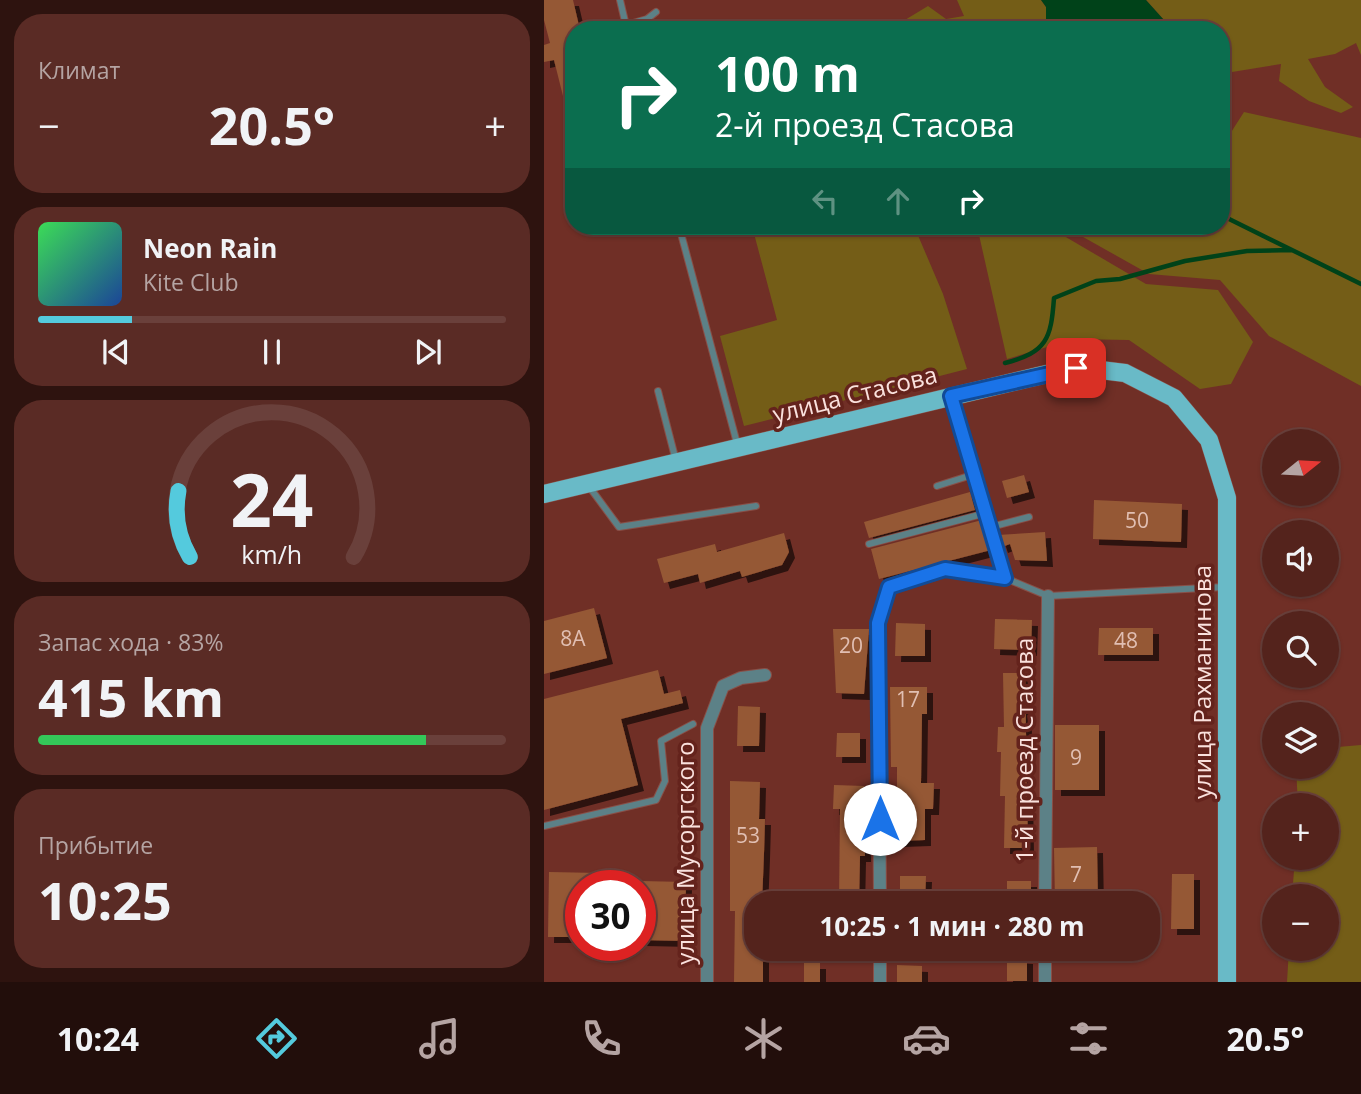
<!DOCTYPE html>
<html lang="ru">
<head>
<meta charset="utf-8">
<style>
  body { margin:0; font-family:"Open Sans",sans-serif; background:#5a2b25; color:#f1f3f6; height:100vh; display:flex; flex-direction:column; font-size:26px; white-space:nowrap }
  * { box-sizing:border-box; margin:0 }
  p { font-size:23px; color:#b5a4a3 }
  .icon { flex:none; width:38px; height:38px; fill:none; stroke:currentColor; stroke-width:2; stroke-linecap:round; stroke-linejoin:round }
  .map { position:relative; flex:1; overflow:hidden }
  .side { display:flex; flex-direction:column; gap:14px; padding:14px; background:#2e130f; width:544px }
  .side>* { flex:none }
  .top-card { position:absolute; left:21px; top:21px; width:665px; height:214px; border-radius:28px; box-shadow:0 2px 5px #0004,0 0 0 2px #6a403b; background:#0b6e4f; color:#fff; overflow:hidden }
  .needle { width:46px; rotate:72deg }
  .controls { position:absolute; left:718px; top:429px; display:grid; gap:14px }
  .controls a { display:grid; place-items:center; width:77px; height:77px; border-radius:50%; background:#54231c; box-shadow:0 2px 5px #0004,0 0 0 2px #6a403b; font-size:35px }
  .speed { position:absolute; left:21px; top:870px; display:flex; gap:14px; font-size:35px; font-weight:700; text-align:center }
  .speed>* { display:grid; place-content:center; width:91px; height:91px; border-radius:50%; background:#54231c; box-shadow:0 2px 5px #0004,0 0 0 2px #6a403b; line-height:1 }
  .speed .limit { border:10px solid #d22; background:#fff; color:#111 }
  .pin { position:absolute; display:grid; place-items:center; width:60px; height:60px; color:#fff; margin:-30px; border-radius:14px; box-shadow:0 4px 10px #0006 }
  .me { position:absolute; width:77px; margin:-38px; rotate:0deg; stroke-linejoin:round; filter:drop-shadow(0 0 5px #0008) }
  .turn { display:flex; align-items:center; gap:24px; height:147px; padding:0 35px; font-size:32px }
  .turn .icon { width:91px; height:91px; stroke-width:2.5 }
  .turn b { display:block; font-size:49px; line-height:60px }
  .lanes { display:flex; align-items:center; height:66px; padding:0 35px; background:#0003; justify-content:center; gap:35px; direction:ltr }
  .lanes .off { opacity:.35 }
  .big { font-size:52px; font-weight:700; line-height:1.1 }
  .side .card { flex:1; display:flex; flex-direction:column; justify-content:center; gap:10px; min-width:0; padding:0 24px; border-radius:28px; background:#5a2b25 }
  .side .dial { align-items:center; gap:0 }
  .dial svg { height:182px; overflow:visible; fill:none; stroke:#6a403b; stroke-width:7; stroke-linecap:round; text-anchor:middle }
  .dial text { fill:#f1f3f6; stroke:none }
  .song { display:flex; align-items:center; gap:21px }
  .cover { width:84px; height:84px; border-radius:10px; background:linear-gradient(135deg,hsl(130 70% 55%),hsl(220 70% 35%)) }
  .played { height:7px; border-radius:4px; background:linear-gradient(90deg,#54cadd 20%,#6a403b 20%) }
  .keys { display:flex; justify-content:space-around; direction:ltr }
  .heat { display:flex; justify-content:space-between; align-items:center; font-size:38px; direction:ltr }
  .charge { height:10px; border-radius:5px; background:linear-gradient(90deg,#34c759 83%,#6a403b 0) }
  .trip { position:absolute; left:200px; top:891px; width:416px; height:70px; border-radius:28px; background:#54231c; box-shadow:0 2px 5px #0004,0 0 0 2px #6a403b; font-weight:700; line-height:70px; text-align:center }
  .menu { display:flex; height:112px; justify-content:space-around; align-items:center; background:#220e0b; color:#b5a4a3 }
  .menu .icon { width:49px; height:49px }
  .menu .active { color:#54cadd }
  .menu b { font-size:32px; color:#f1f3f6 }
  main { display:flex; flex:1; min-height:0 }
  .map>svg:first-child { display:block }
  .green { fill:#745d17 }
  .water { fill:#004219 }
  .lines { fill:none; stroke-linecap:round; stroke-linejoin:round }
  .stream { stroke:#004219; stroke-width:4.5 }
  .building { fill:#955835; filter:url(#shadow) }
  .service-casing { stroke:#894f47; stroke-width:8 }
  .minor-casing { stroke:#894f47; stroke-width:14 }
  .primary-casing { stroke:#894f47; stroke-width:19 }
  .service { stroke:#5c8187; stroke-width:6 }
  .minor { stroke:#5c8187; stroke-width:12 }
  .primary { stroke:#69bac7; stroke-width:18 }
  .route-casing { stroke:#114b97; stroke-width:18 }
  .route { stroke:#1a73e8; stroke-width:12 }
  .labels { text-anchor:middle; stroke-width:7; stroke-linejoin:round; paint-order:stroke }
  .number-label { font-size:21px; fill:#e1bfb3 }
  .street-label { font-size:24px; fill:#fae1dd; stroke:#64231c }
</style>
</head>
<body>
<main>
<section class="side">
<div class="card"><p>Климат</p>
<div class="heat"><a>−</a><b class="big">20.5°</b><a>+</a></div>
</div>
<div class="card">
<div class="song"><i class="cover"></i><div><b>Neon Rain</b><p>Kite Club</p></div></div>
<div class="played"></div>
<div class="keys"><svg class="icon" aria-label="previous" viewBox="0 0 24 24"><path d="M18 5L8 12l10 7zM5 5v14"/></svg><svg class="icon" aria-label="pause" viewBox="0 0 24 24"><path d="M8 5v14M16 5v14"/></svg><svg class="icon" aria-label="next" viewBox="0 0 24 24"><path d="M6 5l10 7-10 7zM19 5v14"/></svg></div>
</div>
<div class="card dial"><svg viewBox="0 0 100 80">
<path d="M14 69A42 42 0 1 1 86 69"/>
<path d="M14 69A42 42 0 0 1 9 40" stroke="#54cadd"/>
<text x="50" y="56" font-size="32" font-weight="700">24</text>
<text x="50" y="72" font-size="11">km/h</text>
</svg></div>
<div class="card"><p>Запас хода · 83%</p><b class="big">415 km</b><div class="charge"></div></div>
<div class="card"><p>Прибытие</p><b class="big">10:25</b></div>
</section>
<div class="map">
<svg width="817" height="982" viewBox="0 0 817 982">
  <defs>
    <filter id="shadow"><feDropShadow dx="6" dy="6" stdDeviation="0" flood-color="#0009"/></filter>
  </defs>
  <rect width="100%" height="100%" fill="#702f26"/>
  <!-- green -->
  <path class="green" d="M413,0H497L502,7V30H352L351,26L384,6L402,19L420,16Z
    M602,0H817V55L812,43L791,54L764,59L781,87L809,107L797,113L765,101L735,81L737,64L688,72L677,77V30H629Z
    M700,112L817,138V386L725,336L676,280L605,274L532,233L534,226H677V148Z
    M208,226H370L399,294L423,369L200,426L176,336L233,320Z
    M433,226H503L602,284L674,290L709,342L687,384L656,389L585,340L530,339L463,359Z
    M817,745V982H743L745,949L782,948V896H748L751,858H782V805H754L752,767L782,766V748Z"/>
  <!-- water -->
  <path class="water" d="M497,0H602L629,30H502V7Z"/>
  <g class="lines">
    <!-- stream -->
    <path class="stream" d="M677,215L817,284
      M461,363C503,352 507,339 510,298L552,281L576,279L641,261L703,251L748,250"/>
  </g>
  <!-- building -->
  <path class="building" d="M0,0H29L36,30H30V120H25L10,60L0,62V45L6,43L0,20Z
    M480,475L485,492L463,498L458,481Z
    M426,492L431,510L325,538L320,522Z
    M550,500L638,504L637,542L549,539Z
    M438,520L447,550L335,579L327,549Z
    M501,532L503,561L471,560L466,544L458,547L454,535Z
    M240,533L245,552L238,565L198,577L196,571L156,583L154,574L120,583L113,559L171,544L173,552Z
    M50,608L63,658L0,674V621Z
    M451,619L488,620L487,650L450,649Z
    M352,623L381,624V656H351Z
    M555,628H609V655H554Z
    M289,629H325L320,694L292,693Z
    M114,670L120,694L136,690L139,703L77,719L94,785L0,810V699Z
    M459,673H481L484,848H460L461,796H456L457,752H453L454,727H460Z
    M346,687H383V714H378L377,783H390L389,809H381V840L353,841V767H347Z
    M194,706L216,707L215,746H193Z
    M511,725H555V790H511Z
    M293,733H316V757H292Z
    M186,781L216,782L215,819H221L220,853L218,903H212V956H219V982H190L191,911H186Z
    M290,785L320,786L321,856H316L315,903H295L296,809H289Z
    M553,847L554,903H511L510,848Z
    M5,872L55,873V886H37V937H4Z
    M628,874H650V929H627Z
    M356,876H382L381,902L356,901Z
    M96,881L142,882L141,941L96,940Z
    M463,881H487V903H463Z
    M463,957L483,958V981H463Z
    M260,963H276V982H260Z
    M353,965L378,966V982H353Z"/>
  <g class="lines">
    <!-- service casing -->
    <g class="service-casing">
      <path id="service" d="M76,0L83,30
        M82,25L103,19L112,12
        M135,226L194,447
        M114,391L132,461
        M408,399L461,578L504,596L680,587
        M44,485L75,527L212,506
        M393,486L431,474
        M447,527L485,517
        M325,544L442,513
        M0,826L112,800L121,781L117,741L149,724"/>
    </g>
    <!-- minor casing -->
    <g class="minor-casing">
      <path id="minor" d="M336,903L334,623L345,587L401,569L461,578
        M501,903L504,596
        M336,948V982
        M163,982V728L179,686L197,678L221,675
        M501,982V948"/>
    </g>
    <!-- primary casing -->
    <g class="primary-casing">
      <path id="primary" d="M0,494L532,367L581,373L630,398L665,440L683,498V982"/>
    </g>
    <!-- service -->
    <use href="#service" class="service"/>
    <!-- minor -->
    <use href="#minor" class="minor"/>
    <!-- primary -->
    <use href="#primary" class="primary"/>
  </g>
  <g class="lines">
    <!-- route casing -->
    <g class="route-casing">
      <path id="route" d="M336,819L334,623L345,587L401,569L461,578L407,396L532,368"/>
    </g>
    <!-- route -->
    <use href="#route" class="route"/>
  </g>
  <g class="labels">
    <!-- number labels -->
    <g class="number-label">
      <text x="593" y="528">50</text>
      <text x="29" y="646">8А</text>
      <text x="582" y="648">48</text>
      <text x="307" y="653">20</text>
      <text x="364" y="707">17</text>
      <text x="532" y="765">9</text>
      <text x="204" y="843">53</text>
      <text x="532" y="882">7</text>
    </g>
    <!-- street labels -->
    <g class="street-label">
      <text transform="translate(311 395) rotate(-14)" y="8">улица Стасова</text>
      <text transform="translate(659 682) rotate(-90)" y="8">улица Рахманинова</text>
      <text transform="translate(481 750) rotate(-90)" y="8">1-й проезд Стасова</text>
      <text transform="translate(142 853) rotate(-90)" y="8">улица Мусоргского</text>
    </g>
  </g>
</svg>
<div class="controls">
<a><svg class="needle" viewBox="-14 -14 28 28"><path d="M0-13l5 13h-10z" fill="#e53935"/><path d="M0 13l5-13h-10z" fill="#b5a4a3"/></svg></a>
<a><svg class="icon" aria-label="sound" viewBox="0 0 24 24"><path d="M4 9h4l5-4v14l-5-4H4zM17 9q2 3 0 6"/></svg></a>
<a><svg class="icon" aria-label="search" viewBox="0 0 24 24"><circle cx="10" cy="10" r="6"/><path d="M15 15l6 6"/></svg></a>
<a><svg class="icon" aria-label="layers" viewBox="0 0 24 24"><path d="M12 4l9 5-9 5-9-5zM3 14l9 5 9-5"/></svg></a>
<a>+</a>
<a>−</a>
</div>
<div class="speed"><div class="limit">30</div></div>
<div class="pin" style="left:532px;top:368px;background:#d93025"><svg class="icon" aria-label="arrive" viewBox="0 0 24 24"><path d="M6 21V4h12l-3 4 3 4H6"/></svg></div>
<svg class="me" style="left:336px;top:819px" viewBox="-20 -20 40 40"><circle r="19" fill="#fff"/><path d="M0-13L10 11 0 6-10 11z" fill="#1a73e8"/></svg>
<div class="trip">10:25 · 1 мин · 280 m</div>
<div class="top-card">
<div class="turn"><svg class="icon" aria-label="right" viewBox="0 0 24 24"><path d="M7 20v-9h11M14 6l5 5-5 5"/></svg><div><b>100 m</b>2-й проезд Стасова</div></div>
<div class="lanes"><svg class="icon off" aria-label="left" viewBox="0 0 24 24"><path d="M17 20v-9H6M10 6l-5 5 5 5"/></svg><svg class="icon off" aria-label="ahead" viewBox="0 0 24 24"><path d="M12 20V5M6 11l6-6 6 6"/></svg><svg class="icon" aria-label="right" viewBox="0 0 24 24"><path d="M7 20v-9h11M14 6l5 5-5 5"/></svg></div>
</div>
</div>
</main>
<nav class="menu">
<b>10:24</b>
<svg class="icon active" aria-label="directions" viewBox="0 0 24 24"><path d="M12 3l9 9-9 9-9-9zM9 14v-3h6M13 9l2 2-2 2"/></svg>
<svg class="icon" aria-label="music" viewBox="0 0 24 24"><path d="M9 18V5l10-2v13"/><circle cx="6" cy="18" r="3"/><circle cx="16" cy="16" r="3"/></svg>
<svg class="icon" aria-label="phone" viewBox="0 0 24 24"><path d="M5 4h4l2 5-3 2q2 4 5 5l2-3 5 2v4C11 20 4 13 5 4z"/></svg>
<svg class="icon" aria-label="climate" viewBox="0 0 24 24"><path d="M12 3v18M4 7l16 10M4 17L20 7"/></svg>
<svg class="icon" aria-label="car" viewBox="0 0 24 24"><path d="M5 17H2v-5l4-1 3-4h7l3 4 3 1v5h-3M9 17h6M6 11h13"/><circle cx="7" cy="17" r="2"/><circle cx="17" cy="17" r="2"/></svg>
<svg class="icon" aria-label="filters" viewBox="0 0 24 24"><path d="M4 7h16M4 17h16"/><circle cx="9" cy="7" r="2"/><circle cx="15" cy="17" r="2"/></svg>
<b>20.5°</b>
</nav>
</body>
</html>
